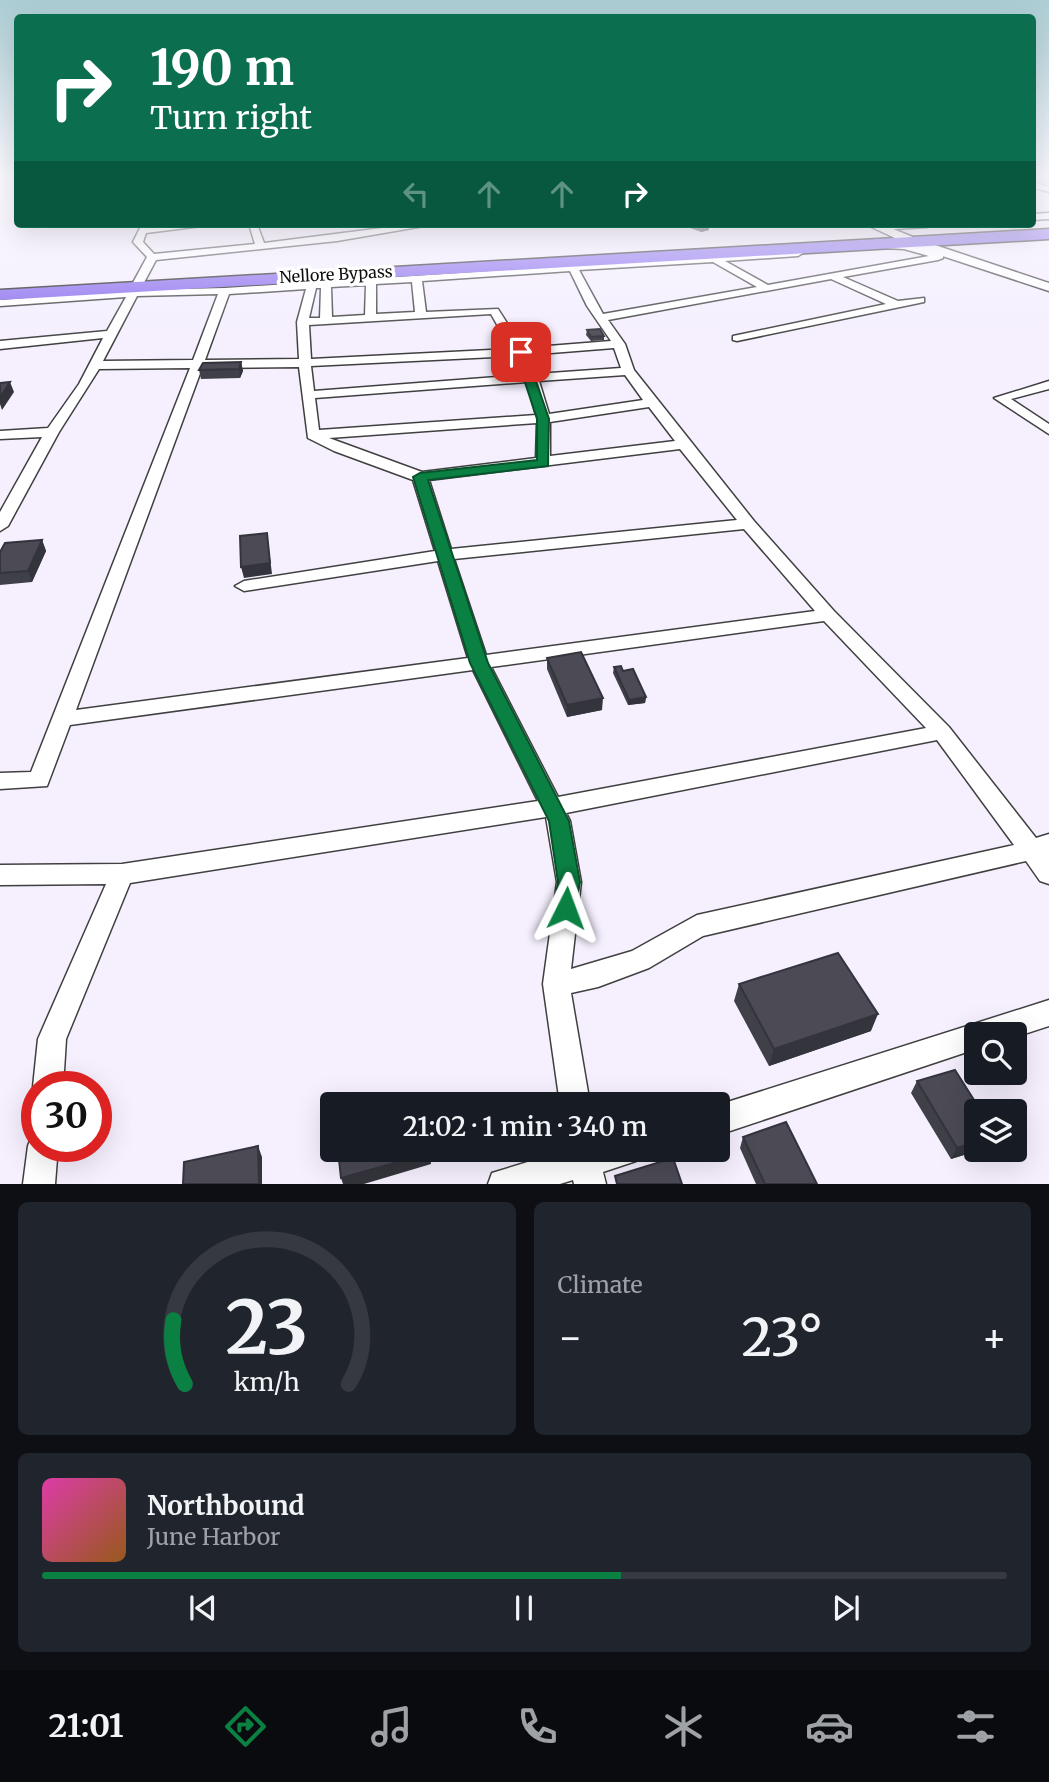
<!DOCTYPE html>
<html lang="en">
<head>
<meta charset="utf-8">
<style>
  body { margin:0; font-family:Merriweather,serif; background:#20242c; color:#f1f3f6; height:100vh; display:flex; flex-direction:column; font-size:26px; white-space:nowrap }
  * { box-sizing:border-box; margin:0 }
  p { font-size:23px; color:#9ea1a6 }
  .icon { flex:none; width:38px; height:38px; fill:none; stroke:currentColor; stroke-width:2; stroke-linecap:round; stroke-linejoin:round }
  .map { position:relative; height:1184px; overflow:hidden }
  .sheet { display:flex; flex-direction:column; gap:18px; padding:18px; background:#0d0f14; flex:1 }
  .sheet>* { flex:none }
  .top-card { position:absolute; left:14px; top:14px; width:1022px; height:214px; border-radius:7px; box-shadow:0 7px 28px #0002; background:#0b6e4f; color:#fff; overflow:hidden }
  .fabs { position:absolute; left:964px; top:1022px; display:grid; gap:14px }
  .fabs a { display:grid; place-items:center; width:63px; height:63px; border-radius:7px; background:#171b24; box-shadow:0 7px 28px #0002; font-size:35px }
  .speed { position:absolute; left:21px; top:1071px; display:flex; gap:14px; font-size:35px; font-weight:700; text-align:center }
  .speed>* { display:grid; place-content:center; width:91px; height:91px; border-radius:50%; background:#171b24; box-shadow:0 7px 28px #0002; line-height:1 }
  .speed .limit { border:10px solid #d22; background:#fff; color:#111 }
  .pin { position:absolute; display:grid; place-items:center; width:60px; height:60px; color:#fff; margin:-30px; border-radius:14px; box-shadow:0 4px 10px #0006 }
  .me { position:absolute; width:77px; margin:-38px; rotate:3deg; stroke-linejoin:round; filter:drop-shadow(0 0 5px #0008) }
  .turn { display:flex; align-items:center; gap:24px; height:147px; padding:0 21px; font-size:32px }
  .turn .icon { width:91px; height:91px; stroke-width:2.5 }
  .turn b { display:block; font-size:49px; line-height:60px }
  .lanes { display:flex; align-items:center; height:66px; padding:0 21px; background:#0003; justify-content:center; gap:35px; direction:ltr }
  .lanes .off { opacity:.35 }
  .big { font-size:52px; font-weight:600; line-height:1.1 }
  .sheet .card { flex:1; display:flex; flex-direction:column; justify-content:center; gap:10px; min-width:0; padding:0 24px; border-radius:10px; background:#20242c }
  .sheet .dial { align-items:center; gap:0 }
  .dial svg { height:182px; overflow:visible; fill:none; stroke:#363941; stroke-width:7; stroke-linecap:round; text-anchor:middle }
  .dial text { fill:#f1f3f6; stroke:none }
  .song { display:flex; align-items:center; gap:21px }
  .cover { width:84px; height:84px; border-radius:10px; background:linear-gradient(135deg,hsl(320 70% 55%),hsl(30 70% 35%)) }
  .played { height:7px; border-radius:4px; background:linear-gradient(90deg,#0b8043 60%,#363941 60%) }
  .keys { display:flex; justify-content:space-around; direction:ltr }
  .heat { display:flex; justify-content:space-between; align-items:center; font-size:38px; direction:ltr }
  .sheet .tiles { flex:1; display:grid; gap:18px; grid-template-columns:1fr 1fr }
  .card:last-child { grid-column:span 2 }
  .trip { position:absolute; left:320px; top:1092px; width:410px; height:70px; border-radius:7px; background:#171b24; box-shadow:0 7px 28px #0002; font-weight:600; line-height:70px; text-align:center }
  .menu { display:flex; height:112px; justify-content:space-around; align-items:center; background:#090b0e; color:#9ea1a6 }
  .menu .icon { width:49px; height:49px }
  .menu .on { color:#0b8043 }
  .menu b { font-size:32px; color:#f1f3f6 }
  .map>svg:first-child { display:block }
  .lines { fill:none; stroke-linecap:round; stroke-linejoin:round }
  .minor-casing { stroke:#404040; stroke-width:3 }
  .tertiary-casing { stroke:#404040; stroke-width:3 }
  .trunk-casing { stroke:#1e1e1e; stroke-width:3 }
  .minor { fill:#fff; fill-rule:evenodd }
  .tertiary { fill:#fff; fill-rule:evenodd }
  .trunk { fill:#8567ed; fill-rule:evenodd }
  .wall { fill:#404049 }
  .shaded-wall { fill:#34343c }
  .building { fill:#4b4a55; stroke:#34343c; stroke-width:2 }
  .route { fill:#0b8043; stroke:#07532c; stroke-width:2 }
  .labels { text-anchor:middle; stroke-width:7; stroke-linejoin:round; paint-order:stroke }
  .far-street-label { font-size:16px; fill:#0d0d0d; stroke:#fff }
</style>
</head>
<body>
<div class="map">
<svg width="1049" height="1184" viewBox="0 0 1049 1184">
  <rect width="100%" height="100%" fill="#f5effe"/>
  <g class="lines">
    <!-- minor casing -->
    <g class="minor-casing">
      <path id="minor" d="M1032,182L1049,187V192L1032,187Z
        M1049,213V219L1032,220V214Z
        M142,224H150L149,228L218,224L146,233L143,242L154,254L255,244L249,224H257L264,243L414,224H436L337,241L156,260L140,290L225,288L801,251L803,253L798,256L725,261L768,285L929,256L904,249L883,248L881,246C898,236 926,249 943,254V258L938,260L843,277L898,301L924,298V302L737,341L733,340V336L886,304L831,279L608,320L625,344L634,370L754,521L834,611L949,727L1036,838L1049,834V884L1040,881L1026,861L703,936L649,968L598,987L571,993L590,1104H560L543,984L557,882L546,817L130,883L66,1039L63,1087H37V1095L33,1087L38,1039L106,884L0,885V865L122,864L538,801L473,670L70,725L47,786L0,789V773L31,772L190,368L99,369L59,432L8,526L0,531V512L42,437L0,439V431L48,428L79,384L103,338L0,349V341L107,331L126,297L0,306V300L129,290L147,257L133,242ZM713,262L757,287L603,314L579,270ZM570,271L587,306L611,341L523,348L498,309L426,312L422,281ZM412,282L415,312L376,314V284ZM366,285L365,315L332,317L331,287ZM316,288H321L320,318H309ZM306,289L297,322L299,359L205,360L229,294ZM218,294L193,360L103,361L137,296ZM491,314L511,349L311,359L309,325ZM614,348L621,368L536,374L526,355ZM515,356L524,375L314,391L311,366ZM299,367L308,438L334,451L413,480L435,551L244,581L235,586L244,591L438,561L468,658L76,710L202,368ZM625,375L643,400L549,414L539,381ZM527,382L536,415L319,430L315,398ZM649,407L675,441L550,456V422ZM537,423L536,458L422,472L329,438ZM680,449L737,520L451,549L429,480ZM744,529L815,611L486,655L454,559ZM824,621L926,728L558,797L491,667ZM937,740L1014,845L697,915L632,951L571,969L581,882L570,821L566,813Z
        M884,224H931L927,227L879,230L875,227Z
        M1049,381V389L1011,399L1049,424V434L994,398Z
        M1049,1000V1026L1015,1037V1034H976V1049L718,1135V1105Z
        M37,1133V1146H58L55,1184H23L28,1146L32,1135Z
        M567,1150H640L636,1161L603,1172L606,1184H574L573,1180L560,1184H488L492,1173Z"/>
    </g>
    <!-- tertiary casing -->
    <g class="tertiary-casing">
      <path id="tertiary" d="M865,224H881L920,240L1049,283V291L912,246Z"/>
    </g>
    <!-- trunk casing -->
    <g class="trunk-casing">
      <path id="trunk" d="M1049,229V239L0,300V290Z"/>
    </g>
    <!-- minor -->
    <use href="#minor" class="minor"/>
    <!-- tertiary -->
    <use href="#tertiary" class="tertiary"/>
    <!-- trunk -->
    <use href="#trunk" class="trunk"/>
  </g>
  <!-- wall -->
  <path class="wall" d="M1032,178H1049V184L1032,179Z
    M691,224L709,227V230L701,232L690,228Z
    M587,330L604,336V340L591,341L586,335Z
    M241,362L243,371L240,378L201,379L199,370Z
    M42,540L46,551L32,582L0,585V552Z
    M547,658L602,710L567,717L547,669Z
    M614,667L646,697L645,703L628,705L613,673Z
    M739,984L871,1031L769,1066L734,1001Z
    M917,1081L976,1150H980L951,1159L911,1093Z
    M743,1137L817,1184H756L740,1148Z"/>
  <!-- shaded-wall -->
  <path class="shaded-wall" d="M709,227V230L701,232L702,229Z
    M241,362L243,371L240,378L239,369Z
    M10,382L14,392L2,410L0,404V398Z
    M267,533L272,574L244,578L241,567Z
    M42,540L46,551L32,582L28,571Z
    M646,697L645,703L628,705L629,700Z
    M603,698L602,710L567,717V705Z
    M878,1014L871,1031L769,1066L774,1049Z
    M976,1142V1150H980L951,1159L957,1148Z
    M258,1146L262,1157V1184H259Z
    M430,1153L431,1164L364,1184H343L341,1178Z"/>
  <!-- building -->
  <path class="building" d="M691,224H702L709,227L702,229Z
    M600,329L604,336L591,337L587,330Z
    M241,362L239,369L199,370L203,363Z
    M10,382L0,398V383Z
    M267,533L270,563L241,567L240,536Z
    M42,540L28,571L0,573V552L5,543Z
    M581,652L603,698L567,705L547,658Z
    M621,666L623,671L633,669L646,697L629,700L614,667Z
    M838,953L878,1014L774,1049L739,984Z
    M955,1070L981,1111H976V1142L957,1148L917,1081Z
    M420,1101L421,1104H407Z
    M786,1122L817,1184H765L743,1137Z
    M258,1146L259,1184H183L184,1162Z
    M338,1150H429L430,1153L341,1178Z
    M673,1158L682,1184H617L615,1176Z"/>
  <!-- sky -->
  <linearGradient id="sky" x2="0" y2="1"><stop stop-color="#accdd4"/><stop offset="0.52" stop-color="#faf8ff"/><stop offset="1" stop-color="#faf8ff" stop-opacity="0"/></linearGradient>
  <rect width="1049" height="343" fill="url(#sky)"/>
  <!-- route -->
  <path class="route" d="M521,349L526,352L549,419L548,466L428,480L488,663L569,821L580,882L574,914L566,917L558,914L554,908L558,882L549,821L470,663L413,477L420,473L537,460V419L515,352Z"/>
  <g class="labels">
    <!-- far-street labels -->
    <g class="far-street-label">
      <text transform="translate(336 274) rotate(-3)" y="6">Nellore Bypass</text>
    </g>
  </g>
</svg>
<div class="fabs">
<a><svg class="icon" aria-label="search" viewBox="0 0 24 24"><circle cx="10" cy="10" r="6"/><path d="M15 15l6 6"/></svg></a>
<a><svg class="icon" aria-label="layers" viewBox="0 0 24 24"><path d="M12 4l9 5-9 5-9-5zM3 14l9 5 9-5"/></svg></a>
</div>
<div class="speed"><div class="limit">30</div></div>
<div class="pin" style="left:521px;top:352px;background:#d93025"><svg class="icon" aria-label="arrive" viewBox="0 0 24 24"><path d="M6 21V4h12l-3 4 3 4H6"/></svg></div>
<svg class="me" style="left:566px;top:908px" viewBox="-20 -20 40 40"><path d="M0-17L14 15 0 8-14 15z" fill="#0b8043" stroke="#fff" stroke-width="4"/></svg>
<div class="trip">21:02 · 1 min · 340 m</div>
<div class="top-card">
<div class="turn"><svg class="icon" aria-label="right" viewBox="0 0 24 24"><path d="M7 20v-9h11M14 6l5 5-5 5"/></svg><div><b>190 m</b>Turn right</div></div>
<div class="lanes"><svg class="icon off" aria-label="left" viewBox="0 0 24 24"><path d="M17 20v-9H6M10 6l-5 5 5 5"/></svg><svg class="icon off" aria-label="ahead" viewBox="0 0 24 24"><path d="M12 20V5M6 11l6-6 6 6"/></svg><svg class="icon off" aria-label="ahead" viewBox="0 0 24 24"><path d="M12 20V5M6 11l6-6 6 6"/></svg><svg class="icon" aria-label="right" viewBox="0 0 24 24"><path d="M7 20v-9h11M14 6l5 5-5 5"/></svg></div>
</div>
</div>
<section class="sheet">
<div class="tiles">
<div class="card dial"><svg viewBox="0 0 100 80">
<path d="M14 69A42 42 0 1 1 86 69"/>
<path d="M14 69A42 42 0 0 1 9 41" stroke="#0b8043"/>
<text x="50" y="56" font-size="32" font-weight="700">23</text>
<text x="50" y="72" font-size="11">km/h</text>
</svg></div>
<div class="card"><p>Climate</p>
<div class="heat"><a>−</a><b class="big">23°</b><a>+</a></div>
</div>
<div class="card">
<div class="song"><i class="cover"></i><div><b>Northbound</b><p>June Harbor</p></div></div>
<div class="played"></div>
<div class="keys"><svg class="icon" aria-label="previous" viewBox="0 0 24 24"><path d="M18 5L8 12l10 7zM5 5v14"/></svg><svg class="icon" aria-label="pause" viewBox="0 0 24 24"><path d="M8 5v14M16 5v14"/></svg><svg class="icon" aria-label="next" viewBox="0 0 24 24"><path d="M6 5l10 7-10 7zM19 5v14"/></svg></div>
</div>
</div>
</section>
<nav class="menu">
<b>21:01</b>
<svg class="icon on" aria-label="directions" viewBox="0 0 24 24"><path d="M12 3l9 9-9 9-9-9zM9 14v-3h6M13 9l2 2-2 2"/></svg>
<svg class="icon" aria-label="music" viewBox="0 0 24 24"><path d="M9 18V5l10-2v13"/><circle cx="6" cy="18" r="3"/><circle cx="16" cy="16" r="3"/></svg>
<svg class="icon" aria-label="phone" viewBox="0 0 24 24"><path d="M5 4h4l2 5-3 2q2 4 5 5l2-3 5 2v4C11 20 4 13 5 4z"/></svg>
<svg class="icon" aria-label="climate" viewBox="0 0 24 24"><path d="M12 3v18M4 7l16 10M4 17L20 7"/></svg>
<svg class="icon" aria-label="car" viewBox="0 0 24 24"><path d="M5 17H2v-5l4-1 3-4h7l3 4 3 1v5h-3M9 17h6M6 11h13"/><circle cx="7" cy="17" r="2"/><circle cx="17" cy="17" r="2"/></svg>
<svg class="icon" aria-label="filters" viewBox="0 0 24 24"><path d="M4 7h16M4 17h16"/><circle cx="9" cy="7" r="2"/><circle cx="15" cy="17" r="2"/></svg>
</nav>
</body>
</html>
